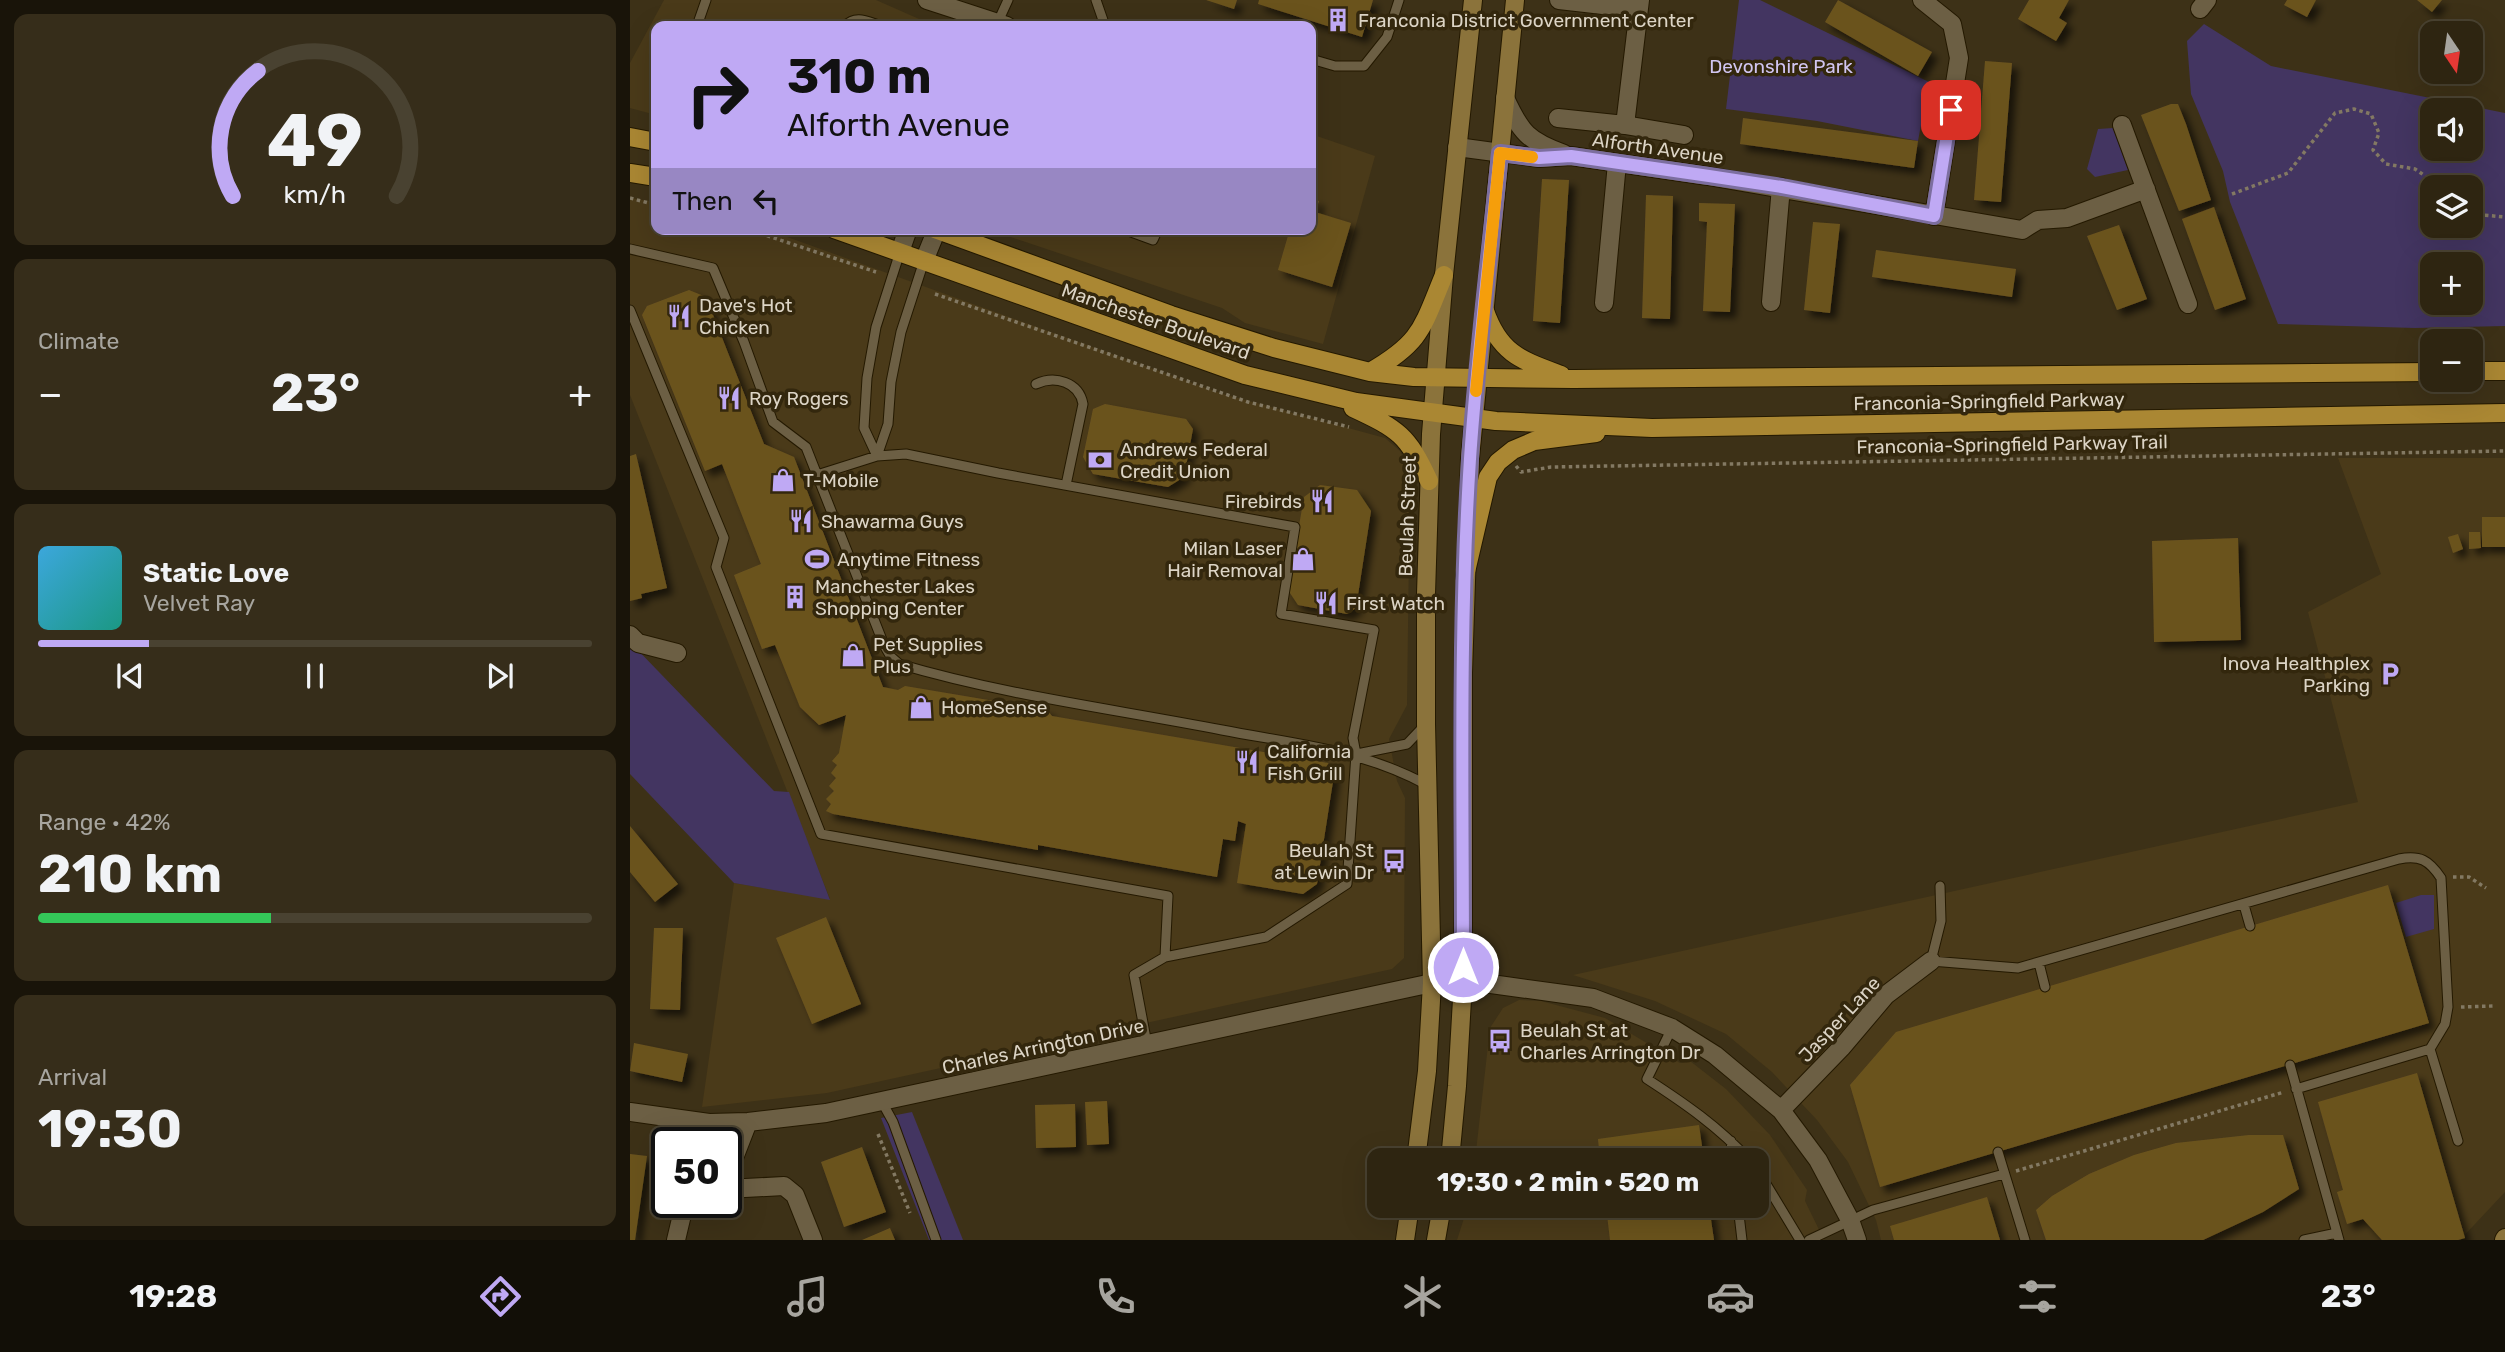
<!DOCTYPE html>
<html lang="en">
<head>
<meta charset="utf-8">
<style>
  body { margin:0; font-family:Rubik,sans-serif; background:#362d1a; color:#f1f3f6; height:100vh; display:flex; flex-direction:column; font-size:26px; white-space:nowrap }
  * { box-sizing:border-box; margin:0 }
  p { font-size:23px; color:#a7a59f }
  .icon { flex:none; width:38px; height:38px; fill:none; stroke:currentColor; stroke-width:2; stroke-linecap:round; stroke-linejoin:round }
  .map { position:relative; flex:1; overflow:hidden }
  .drawer { display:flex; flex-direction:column; gap:14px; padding:14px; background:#191409; width:630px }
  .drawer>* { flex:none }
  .guide { position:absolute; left:21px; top:21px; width:665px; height:214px; border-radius:14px; box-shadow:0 7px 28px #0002,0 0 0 2px #494231; background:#bfa9f4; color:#111; overflow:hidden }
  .needle { width:46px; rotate:167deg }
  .buttons { position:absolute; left:1790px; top:21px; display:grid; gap:14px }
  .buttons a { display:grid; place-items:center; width:63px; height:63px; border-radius:14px; background:#2e2511; box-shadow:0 7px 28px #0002,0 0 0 2px #494231; font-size:35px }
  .speed { position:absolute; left:21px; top:1127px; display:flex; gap:14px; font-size:35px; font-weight:700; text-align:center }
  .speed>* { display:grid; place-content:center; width:91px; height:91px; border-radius:50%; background:#2e2511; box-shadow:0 7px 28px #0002,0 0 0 2px #494231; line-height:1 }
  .speed .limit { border:4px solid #111; border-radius:10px; background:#fff; color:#111 }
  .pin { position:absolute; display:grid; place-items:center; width:60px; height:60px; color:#fff; margin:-30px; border-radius:14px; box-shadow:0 4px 10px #0006 }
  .me { position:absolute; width:77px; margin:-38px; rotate:0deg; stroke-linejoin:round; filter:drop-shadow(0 0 5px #0008) }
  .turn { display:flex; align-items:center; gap:24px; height:147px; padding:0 21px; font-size:32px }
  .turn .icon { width:91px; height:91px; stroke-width:2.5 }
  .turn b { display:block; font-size:49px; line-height:60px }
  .then { display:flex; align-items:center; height:66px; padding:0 21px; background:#0003; gap:14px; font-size:26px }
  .big { font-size:52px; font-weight:700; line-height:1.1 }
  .drawer .tile { flex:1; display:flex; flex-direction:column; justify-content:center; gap:10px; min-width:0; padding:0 24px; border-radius:14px; background:#362d1a }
  .drawer .dial { align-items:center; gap:0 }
  .dial svg { height:182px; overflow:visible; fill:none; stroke:#494231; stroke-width:7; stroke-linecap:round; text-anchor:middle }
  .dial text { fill:#f1f3f6; stroke:none }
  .song { display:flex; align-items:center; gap:21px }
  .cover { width:84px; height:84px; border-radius:10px; background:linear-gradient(135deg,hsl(200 70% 55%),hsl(170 70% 35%)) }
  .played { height:7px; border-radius:4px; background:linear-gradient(90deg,#bfa9f4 20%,#494231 20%) }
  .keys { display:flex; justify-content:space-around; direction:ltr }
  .heat { display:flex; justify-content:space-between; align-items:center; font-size:38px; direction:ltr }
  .charge { height:10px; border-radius:5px; background:linear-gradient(90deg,#34c759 42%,#494231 0) }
  .trip { position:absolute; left:737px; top:1148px; width:402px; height:70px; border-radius:14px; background:#2e2511; box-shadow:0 7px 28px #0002,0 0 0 2px #494231; font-weight:700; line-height:70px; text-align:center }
  .menu { display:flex; height:112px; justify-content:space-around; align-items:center; background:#120f07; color:#a7a59f }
  .menu .icon { width:49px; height:49px }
  .menu .selected { color:#bfa9f4 }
  .menu b { font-size:32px; color:#f1f3f6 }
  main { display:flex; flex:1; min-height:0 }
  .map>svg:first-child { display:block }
  .built { fill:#4a3a19 }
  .green { fill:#433561; fill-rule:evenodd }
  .building { fill:#6b531f; filter:url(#shadow) }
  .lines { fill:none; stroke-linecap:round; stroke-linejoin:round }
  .lane-casing { stroke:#241901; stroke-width:11 }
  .street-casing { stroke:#241901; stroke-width:20 }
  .secondary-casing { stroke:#241901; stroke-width:20 }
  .primary-casing { stroke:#241901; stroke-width:20 }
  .path { stroke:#837963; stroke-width:3.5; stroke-dasharray:3.5 3.5; stroke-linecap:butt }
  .lane { stroke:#6c5f44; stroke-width:9 }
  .street { stroke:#6c5f44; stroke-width:18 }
  .secondary { stroke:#8b733b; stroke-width:18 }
  .primary { stroke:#aa8733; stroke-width:18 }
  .route-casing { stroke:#7c6e9f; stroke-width:18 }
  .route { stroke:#bfa9f4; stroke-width:12 }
  .slow { stroke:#f59e0b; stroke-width:12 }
  .labels { text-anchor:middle; stroke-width:7; stroke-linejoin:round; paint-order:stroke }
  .poi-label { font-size:19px; fill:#dcd4c5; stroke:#33270d; text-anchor:start }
  .park-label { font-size:19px; fill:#d1c5f1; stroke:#33270d }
  .street-label { font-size:19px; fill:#dcd4c5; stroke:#33270d }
</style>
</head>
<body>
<main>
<section class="drawer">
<div class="tile dial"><svg viewBox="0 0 100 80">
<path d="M14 69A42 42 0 1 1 86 69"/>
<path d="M14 69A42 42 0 0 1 25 14" stroke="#bfa9f4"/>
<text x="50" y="56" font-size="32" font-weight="700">49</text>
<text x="50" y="72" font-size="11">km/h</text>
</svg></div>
<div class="tile"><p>Climate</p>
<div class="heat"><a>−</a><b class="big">23°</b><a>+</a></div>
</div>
<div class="tile">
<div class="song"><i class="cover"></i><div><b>Static Love</b><p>Velvet Ray</p></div></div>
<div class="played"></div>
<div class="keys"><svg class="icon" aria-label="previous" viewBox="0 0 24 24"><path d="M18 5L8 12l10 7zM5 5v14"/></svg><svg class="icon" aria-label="pause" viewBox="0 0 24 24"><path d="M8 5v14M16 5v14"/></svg><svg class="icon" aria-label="next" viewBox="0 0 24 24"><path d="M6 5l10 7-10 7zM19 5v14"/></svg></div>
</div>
<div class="tile"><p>Range · 42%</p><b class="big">210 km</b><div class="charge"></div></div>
<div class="tile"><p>Arrival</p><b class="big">19:30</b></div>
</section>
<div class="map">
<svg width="1875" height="1240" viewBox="0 0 1875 1240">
  <defs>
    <filter id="shadow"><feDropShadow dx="6" dy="6" stdDeviation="3.5" flood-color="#0009"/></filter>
  </defs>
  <rect width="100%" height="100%" fill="#3d3117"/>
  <!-- built -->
  <path class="built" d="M34,0H246L305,26H26V115L0,108V63Z
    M681,134L745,156L693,344L615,323L592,308L357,229H681Z
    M0,198L26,202V229H135L593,394L755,438L770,451L780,474L777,705L759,739L767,781L775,798L774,958L762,969L197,1093L72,1107L104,883L200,899L0,395Z
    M1708,458H1875V1192L1830,1240H1251L1246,1220L1218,1162L1187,1120L1142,1072L1096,1034L1025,1001L943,975L1728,802L1678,612L1751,574Z
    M889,1000L911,1001L975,1018L1050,1063L1060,1061L1096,1089L1140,1135L1177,1190L1175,1201L1194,1240H827L838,1206H1127V1160H845L860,1028L873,1008Z"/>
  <!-- green -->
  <path class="green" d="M1109,0H1130L1299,82L1288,141L1187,121L1096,109Z
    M1574,24L1641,66L1875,113V326L1785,328L1648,324L1600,202L1593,171L1561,94L1557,41ZM1841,110V149H1802V110ZM1841,187V226H1802V187ZM1841,264V303H1802V264Z
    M1483,128L1498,170L1465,177L1457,169L1468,129Z
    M0,642L144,791L159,792L200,900L104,883L0,774Z
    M1791,895H1804V929L1776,937L1766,903Z
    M282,1112L333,1240H299L251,1118Z"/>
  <!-- building -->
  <path class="building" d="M576,0H607L604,9Z
    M629,0H743L732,37L628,4Z
    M1208,0L1302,52L1288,76L1195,22Z
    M1399,0H1439L1429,18L1437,23L1426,41L1388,19Z
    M1657,0H1686L1677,17L1654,5Z
    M1787,0H1812L1802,12Z
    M1355,61L1382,63L1371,202L1344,200Z
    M1541,104H1548L1556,124L1581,200L1549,211L1511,115Z
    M1113,118L1288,141L1284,168L1110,144Z
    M912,179L939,180L930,323L903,321Z
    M1016,195L1043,196L1040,319L1012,318Z
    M681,199L689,201L685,212L721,223L702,287L648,270L660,229H681Z
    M1069,203L1105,204L1100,312L1073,311L1077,222L1069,221Z
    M1584,207L1616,299L1585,310L1552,219Z
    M1183,222L1210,224L1200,313L1174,310Z
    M1489,225L1517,299L1487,310L1457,236Z
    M1246,250L1386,269L1382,297L1242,277Z
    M59,290L76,297L134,444L164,457L253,687L268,690L275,686L417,710L422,716L698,763L704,775L687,884L673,894L607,883L616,824L608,821L605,841L593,839L587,877L408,845V850L203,814L196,811L201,804L196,799L204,791L199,786L206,778L201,773L207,765L202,761L209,753L216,715L189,725L170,707L145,645L132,649L104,575L131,564L92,464L75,471L12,315L17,306Z
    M475,404L556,419L563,429L554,477L538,487L463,474L453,457L463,409Z
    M6,454L37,588L11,594L12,598L0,601V456Z
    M690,485L727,490L741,511L726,608L717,614L668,605L658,590L674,497Z
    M1852,517H1875V547H1852Z
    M1839,532H1850L1851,548L1839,549Z
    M1828,534L1833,549L1823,553L1818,537Z
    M1608,538L1611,640L1524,642L1522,541Z
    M0,826L48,884L25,902L0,872Z
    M1758,885L1799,1023L1250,1187L1220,1085L1266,1032Z
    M196,917L231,1004L182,1024L146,938Z
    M24,928H53L50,1010L20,1009Z
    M4,1043L58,1054L52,1082L0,1071Z
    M1787,1073L1835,1238L1828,1240H1752L1733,1219L1717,1224L1707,1192L1713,1190L1688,1102Z
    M477,1101L479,1144L457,1145L455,1102Z
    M445,1104L446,1147L406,1148L405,1105Z
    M1069,1125L1074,1160H970L968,1139Z
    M1619,1135H1653L1669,1189L1633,1212L1573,1240H1416L1406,1210L1422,1196L1459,1174L1504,1155L1546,1143Z
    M232,1147L256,1212L214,1227L191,1162Z
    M0,1154L17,1156L5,1240H0Z
    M1357,1197L1370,1240H1264L1260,1226Z
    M976,1206H1079L1084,1240H980Z
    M260,1228L265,1240H232Z"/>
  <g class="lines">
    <!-- lane casing -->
    <g class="lane-casing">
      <path id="lane" d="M466,0L475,26
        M367,24L378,0
        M67,26L76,0
        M215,26C226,14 238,22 252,26
        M494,26H495
        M681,59L705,66H734L757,37L769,0
        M493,229L523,240L528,229
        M0,249L83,268L114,342L143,422L176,447L254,645L261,657L269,664C374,695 484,709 592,730C664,744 731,749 797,785
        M0,310L94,538L86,567L191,834L538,896L535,957L636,937L717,884L726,754L723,738L744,630L651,614L665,527L368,473L276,454L247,456L187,475
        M406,384C425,375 449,382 453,404L436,485
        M247,456L234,428L237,378L246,327L270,252
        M247,456L258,424L261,382L271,332L294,261
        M727,754L777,744L795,725
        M1310,886L1311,921L1301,961L1388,968L1769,859C1790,855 1799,860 1811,878L1818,1007L1815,1024L1800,1049L1666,1089
        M1614,905L1620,926
        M1409,963L1415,987
        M1042,1028L1017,1079C1054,1103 1089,1127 1119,1160
        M517,1044L504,975L535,957
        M1800,1049L1828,1141
        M1660,1065L1709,1240
        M252,1102L263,1122L306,1240
        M1101,1141L1103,1160
        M1368,1152L1395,1240
        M1127,1169L1170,1240
        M1108,1206L1112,1240
        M1179,1240L1243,1210L1374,1174
        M1674,1240L1707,1233"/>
    </g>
    <!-- street casing -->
    <g class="street-casing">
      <path id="street" d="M297,0L377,26
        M929,0L973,5L1009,6
        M1292,0L1322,24L1329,58L1304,216
        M1570,9L1577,0
        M875,98C891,133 898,141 934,154
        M928,118L995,125L1054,135
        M995,125L1010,0
        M1492,125L1558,304
        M827,147L909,158L941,156L1078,176L1392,230L1408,220L1437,218L1516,189
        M270,252L278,229
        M294,261L307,229
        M1141,302L1151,187
        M974,303L987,163
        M0,635L8,643L47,653
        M1151,1110L1212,1047L1256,995L1301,961
        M0,1112L79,1123L118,1122L196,1113L802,983L861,984L963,998L1042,1028L1085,1055L1151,1110L1188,1160L1220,1220L1227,1240
        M79,1123L84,1143
        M96,1184L104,1158L118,1122
        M96,1189L154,1186L165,1195L183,1240
        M46,1240L55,1202"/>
    </g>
    <!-- secondary casing -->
    <g class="secondary-casing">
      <path id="secondary" d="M786,1160L797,1071L802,983L796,724V594L801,434L814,275L843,0
        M820,1160L827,1086L833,982V673L840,458L885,0
        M775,1240L780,1206
        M806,1240L812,1206
        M1874,1240L1875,1238"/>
    </g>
    <!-- primary casing -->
    <g class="primary-casing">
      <path id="primary" d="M0,137L26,142
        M0,173L26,177
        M204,229L615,375L726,402L866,421L1022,428L1875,413
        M305,229L541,315L644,348L740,372L784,377L944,379L1802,372
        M855,311C870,354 891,360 931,375
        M1841,371H1875
        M740,372C792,342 792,328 814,275
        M723,408C768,429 778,435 799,481
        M835,576L858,477L868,462L883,450L904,441L966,433"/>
    </g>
    <!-- path -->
    <path class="path" d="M1602,194L1658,173L1705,113L1724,109L1741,114L1749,133L1743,150L1756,164L1785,169L1807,184L1808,187
      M0,198L26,205
      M1841,214L1875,217
      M117,229L246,272
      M305,294L618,402L719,427
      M886,466L891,472L921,467L1875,451
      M1823,877H1839L1856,888
      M1831,1007L1863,1006
      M248,1134L280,1213
      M1386,1171L1654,1092"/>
    <!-- lane -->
    <use href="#lane" class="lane"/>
    <!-- street -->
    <use href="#street" class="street"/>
    <!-- secondary -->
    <use href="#secondary" class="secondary"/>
    <!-- primary -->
    <use href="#primary" class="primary"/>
  </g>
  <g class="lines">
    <!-- route casing -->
    <g class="route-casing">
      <path id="route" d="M833,967C833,798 829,628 840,459C847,356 860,254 870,153L909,158L941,156L1079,176L1152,187L1304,216L1321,110"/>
    </g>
    <!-- route -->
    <use href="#route" class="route"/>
    <!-- slow -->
    <path class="slow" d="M846,391L870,153L902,157"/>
  </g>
  <!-- icons -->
  <defs>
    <g id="building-bare" transform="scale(1.89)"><path d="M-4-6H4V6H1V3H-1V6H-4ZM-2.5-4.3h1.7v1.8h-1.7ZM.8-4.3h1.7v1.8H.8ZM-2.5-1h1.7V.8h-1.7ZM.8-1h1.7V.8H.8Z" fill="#bfa9f4" stroke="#33270d" stroke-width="2.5" paint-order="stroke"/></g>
    <g id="restaurant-bare" transform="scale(1.89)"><path d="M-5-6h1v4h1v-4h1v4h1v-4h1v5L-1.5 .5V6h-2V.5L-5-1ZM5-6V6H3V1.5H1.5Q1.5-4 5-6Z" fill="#bfa9f4" stroke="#33270d" stroke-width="2.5" paint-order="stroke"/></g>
    <g id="bank-bare" transform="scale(1.89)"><path d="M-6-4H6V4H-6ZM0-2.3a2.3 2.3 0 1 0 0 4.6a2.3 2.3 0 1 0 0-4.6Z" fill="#bfa9f4" stroke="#33270d" stroke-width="2.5" paint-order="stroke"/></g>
    <g id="shop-bare" transform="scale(1.89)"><path d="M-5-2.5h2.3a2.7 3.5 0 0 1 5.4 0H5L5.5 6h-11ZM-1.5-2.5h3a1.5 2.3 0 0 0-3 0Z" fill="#bfa9f4" stroke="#33270d" stroke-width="2.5" paint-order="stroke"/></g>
    <g id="stadium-bare" transform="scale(1.89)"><path d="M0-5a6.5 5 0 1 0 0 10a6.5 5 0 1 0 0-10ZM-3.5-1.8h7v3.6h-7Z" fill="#bfa9f4" stroke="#33270d" stroke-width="2.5" paint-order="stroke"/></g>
    <g id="parking-bare" transform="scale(1.89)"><path d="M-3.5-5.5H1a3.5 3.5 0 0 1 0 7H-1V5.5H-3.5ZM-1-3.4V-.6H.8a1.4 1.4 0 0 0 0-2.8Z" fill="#bfa9f4" stroke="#33270d" stroke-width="2.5" paint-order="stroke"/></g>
    <g id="bus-bare" transform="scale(1.89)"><path d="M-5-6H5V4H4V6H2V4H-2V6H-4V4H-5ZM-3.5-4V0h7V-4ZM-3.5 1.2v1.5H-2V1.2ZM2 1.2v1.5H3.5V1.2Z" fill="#bfa9f4" stroke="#33270d" stroke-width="2.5" paint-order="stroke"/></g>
  </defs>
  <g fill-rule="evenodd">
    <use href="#building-bare" x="708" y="20"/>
    <use href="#restaurant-bare" x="49" y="316"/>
    <use href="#restaurant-bare" x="99" y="398"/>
    <use href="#bank-bare" x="470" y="460"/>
    <use href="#shop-bare" x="153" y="480"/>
    <use href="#restaurant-bare" x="692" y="501"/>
    <use href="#restaurant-bare" x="171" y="521"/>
    <use href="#stadium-bare" x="187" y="559"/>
    <use href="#shop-bare" x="673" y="559"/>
    <use href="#building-bare" x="165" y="597"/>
    <use href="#restaurant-bare" x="696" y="603"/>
    <use href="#shop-bare" x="223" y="655"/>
    <use href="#parking-bare" x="1760" y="674"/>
    <use href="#shop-bare" x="291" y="707"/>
    <use href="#restaurant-bare" x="617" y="762"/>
    <use href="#bus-bare" x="764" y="861"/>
    <use href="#bus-bare" x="870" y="1041"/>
  </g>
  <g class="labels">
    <!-- poi labels -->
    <g class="poi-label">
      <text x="728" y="27">Franconia District Government Center</text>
      <text x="69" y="312">Dave's Hot<tspan x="69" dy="22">Chicken</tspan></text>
      <text x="119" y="405">Roy Rogers</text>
      <text x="490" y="456">Andrews Federal<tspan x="490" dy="22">Credit Union</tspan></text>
      <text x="173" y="487">T-Mobile</text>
      <text x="672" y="508" text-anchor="end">Firebirds</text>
      <text x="191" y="528">Shawarma Guys</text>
      <text x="653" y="555" text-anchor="end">Milan Laser<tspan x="653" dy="22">Hair Removal</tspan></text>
      <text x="207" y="566">Anytime Fitness</text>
      <text x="185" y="593">Manchester Lakes<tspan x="185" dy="22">Shopping Center</tspan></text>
      <text x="716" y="610">First Watch</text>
      <text x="243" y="651">Pet Supplies<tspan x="243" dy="22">Plus</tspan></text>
      <text x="1740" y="670" text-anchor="end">Inova Healthplex<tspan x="1740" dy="22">Parking</tspan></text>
      <text x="311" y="714">HomeSense</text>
      <text x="637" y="758">California<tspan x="637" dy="22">Fish Grill</tspan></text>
      <text x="744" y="857" text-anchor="end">Beulah St<tspan x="744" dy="22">at Lewin Dr</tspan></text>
      <text x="890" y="1037">Beulah St at<tspan x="890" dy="22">Charles Arrington Dr</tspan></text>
    </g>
    <!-- park labels -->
    <g class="park-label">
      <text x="1151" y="73">Devonshire Park</text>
    </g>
    <!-- street labels -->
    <g class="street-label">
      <text transform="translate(1028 148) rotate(8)" y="7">Alforth Avenue</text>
      <text transform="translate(526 321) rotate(19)" y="7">Manchester Boulevard</text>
      <text transform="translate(1359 401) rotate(-1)" y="7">Franconia-Springfield Parkway</text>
      <text transform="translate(1382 444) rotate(-1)" y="7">Franconia-Springfield Parkway Trail</text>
      <text transform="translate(777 516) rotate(-88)" y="7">Beulah Street</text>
      <text transform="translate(1209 1019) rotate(-47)" y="7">Jasper Lane</text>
      <text transform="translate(413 1046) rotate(-12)" y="7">Charles Arrington Drive</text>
    </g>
  </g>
</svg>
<div class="buttons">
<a><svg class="needle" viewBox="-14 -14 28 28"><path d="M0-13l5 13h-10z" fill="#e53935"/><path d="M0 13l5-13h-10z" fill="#a7a59f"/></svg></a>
<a><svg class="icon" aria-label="sound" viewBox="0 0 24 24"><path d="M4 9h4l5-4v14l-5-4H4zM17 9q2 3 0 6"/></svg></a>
<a><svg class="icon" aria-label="layers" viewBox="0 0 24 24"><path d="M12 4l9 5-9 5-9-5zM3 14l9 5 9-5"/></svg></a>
<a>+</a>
<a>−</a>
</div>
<div class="speed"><div class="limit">50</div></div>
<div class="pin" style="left:1321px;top:110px;background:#d93025"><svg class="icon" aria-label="arrive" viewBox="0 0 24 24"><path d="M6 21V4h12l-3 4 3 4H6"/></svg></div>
<svg class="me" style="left:833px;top:967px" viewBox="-20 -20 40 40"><circle r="17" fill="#bfa9f4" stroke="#fff" stroke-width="3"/><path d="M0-11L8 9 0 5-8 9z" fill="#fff"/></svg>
<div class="trip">19:30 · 2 min · 520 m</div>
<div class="guide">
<div class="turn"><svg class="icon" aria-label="right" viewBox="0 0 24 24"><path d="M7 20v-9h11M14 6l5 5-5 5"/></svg><div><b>310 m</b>Alforth Avenue</div></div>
<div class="then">Then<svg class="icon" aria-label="left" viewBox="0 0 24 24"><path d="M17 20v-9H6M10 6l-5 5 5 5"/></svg></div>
</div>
</div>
</main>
<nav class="menu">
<b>19:28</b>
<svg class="icon selected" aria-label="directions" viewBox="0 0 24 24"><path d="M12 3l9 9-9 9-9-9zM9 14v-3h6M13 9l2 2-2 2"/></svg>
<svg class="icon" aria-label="music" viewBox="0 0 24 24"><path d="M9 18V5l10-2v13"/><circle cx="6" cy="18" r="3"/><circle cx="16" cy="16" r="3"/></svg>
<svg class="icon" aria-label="phone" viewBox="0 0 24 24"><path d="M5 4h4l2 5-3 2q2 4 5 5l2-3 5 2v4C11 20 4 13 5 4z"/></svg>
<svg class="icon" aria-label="climate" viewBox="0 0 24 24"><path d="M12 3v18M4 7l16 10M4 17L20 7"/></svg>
<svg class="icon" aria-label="car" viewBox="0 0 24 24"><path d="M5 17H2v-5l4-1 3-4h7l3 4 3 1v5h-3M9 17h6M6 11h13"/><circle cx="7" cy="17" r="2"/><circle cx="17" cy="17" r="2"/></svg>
<svg class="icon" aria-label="filters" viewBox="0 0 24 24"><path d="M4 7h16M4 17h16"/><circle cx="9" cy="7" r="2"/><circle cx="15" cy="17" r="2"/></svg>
<b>23°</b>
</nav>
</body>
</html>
